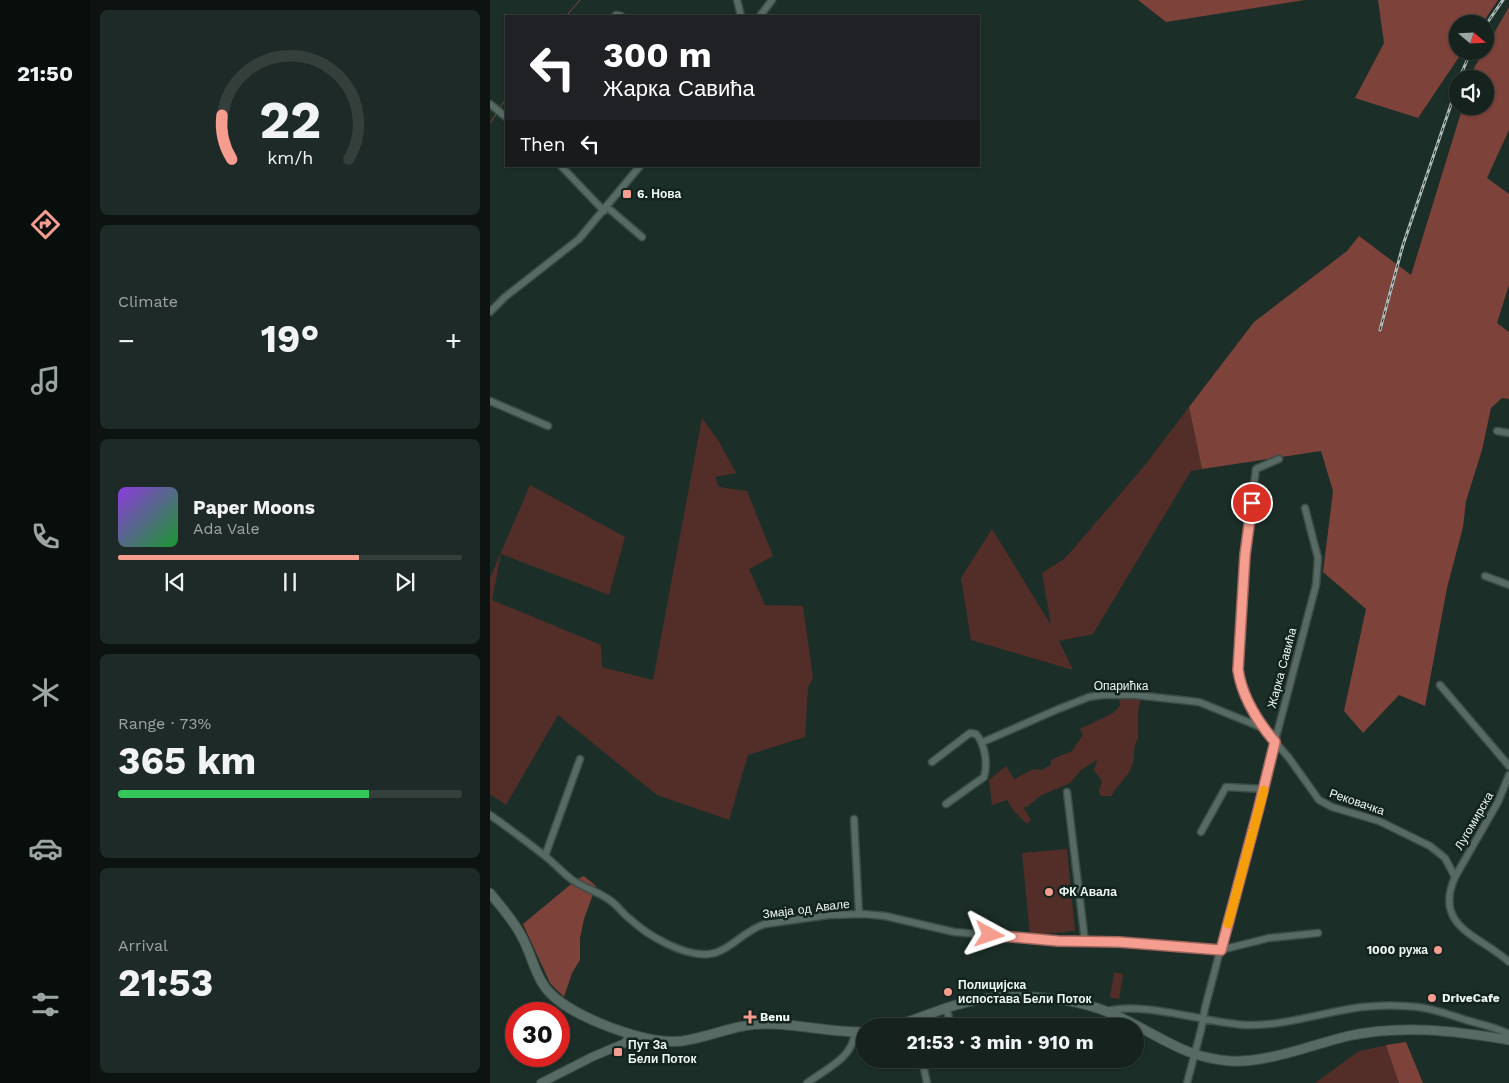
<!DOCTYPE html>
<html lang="en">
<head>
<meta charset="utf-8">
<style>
  body { margin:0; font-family:"Work Sans",sans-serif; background:#1e2a27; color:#f1f3f6; height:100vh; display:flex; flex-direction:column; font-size:19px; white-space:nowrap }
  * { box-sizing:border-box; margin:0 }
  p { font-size:16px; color:#9da4a4 }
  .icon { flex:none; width:28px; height:28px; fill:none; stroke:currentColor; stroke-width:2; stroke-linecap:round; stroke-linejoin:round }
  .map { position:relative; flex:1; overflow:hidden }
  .details { display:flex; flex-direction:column; gap:10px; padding:10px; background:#0c1310; width:400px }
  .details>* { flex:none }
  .guide { position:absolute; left:15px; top:15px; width:475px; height:152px; border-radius:0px; box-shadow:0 1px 4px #0004,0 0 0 1px #343f3c; background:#202124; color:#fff; overflow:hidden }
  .needle { width:32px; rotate:109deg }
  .buttons { position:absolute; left:959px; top:15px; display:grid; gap:10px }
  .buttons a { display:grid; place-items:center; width:45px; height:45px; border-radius:50%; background:#15221e; box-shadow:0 1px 4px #0004,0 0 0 1px #343f3c; font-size:25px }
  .speed { position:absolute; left:15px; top:1002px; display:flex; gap:10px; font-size:25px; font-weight:700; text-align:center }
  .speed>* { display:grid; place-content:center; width:65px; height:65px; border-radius:50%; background:#15221e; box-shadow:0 1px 4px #0004,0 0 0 1px #343f3c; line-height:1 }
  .speed .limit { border:8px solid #d22; background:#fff; color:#111 }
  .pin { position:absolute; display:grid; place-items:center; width:42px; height:42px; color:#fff; margin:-21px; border:2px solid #fff; border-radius:50%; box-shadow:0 1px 5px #0007 }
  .me { position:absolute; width:55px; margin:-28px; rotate:95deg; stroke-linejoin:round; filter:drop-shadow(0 0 4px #0008) }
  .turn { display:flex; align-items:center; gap:18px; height:105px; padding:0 15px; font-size:22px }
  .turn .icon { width:65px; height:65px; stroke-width:2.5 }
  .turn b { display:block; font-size:35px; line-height:42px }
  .then { display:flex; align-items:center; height:48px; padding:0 15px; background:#0003; gap:10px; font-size:19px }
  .big { font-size:38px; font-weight:700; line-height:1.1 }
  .details .widget { flex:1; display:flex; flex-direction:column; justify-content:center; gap:8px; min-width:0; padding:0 18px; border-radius:8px; background:#1e2a27 }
  .details .dial { align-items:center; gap:0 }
  .dial svg { height:130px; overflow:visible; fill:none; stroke:#343f3c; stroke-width:7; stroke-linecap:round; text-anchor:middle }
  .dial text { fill:#f1f3f6; stroke:none }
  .song { display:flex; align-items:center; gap:15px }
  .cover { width:60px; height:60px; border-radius:8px; background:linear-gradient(135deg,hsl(270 70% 55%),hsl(130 70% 35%)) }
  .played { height:5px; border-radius:2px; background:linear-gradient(90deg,#f59d8f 70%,#343f3c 70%) }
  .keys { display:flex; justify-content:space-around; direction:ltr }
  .heat { display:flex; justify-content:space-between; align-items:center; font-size:28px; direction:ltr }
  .charge { height:8px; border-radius:4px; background:linear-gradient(90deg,#34c759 73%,#343f3c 0) }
  .trip { position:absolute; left:366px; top:1018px; width:288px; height:50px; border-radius:25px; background:#15221e; box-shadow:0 1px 4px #0004,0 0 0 1px #343f3c; font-weight:700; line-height:50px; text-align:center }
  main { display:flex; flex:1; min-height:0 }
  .tab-bar { display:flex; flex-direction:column; width:90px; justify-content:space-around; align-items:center; background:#080e0c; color:#9da4a4 }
  .tab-bar .icon { width:35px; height:35px }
  .tab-bar .on { color:#f59d8f }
  .tab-bar b { font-size:22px; color:#f1f3f6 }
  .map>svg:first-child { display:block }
  .green { fill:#532e28 }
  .forest { fill:#7d4239 }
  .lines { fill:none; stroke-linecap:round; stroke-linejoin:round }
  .stream { stroke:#82473e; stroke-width:1 }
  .minor-casing { stroke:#3d4c47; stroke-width:9 }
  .tertiary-casing { stroke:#3d4c47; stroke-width:10 }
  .secondary-casing { stroke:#3d4c47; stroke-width:11 }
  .minor { stroke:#576a63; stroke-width:6 }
  .tertiary { stroke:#576a63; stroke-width:8 }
  .secondary { stroke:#576a63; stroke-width:9 }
  .rail-casing { stroke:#afbbb8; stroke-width:3 }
  .rail { stroke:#13241e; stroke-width:1; stroke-dasharray:4; stroke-linecap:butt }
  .route-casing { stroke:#9f665d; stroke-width:12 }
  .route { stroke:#f59d8f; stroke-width:9 }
  .slow { stroke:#f59e0b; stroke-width:9 }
  .poi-dot { fill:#f59d8f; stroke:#13241e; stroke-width:2 }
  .labels { text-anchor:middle; stroke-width:5; stroke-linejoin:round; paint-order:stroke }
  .poi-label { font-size:12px; font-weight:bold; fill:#edf7f4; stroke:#13241e; text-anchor:start }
  .street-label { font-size:12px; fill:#edf7f4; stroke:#13241e }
</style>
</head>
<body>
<main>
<nav class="tab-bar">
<b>21:50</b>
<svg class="icon on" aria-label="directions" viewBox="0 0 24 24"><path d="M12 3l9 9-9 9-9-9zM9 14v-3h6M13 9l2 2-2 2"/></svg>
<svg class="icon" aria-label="music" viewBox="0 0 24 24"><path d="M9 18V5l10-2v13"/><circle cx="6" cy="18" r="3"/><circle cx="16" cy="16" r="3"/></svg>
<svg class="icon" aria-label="phone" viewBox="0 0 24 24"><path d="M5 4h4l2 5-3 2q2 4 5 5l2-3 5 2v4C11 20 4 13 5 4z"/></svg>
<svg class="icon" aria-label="climate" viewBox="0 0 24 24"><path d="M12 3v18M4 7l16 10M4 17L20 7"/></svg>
<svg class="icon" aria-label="car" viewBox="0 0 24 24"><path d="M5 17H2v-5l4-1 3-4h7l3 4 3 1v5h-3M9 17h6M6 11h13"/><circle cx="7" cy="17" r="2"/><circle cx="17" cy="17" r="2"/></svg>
<svg class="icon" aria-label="filters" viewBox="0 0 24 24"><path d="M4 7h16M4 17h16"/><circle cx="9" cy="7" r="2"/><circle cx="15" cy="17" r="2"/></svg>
</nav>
<section class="details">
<div class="widget dial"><svg viewBox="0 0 100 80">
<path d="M14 69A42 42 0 1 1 86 69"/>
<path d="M14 69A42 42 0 0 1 8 42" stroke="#f59d8f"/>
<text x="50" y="56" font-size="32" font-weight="700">22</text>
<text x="50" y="72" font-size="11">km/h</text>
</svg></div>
<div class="widget"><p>Climate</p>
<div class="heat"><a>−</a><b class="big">19°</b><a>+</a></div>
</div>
<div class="widget">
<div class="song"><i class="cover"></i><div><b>Paper Moons</b><p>Ada Vale</p></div></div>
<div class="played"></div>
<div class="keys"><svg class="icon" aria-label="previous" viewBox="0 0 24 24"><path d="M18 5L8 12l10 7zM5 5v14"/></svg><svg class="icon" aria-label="pause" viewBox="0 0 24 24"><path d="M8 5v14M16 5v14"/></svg><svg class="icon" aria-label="next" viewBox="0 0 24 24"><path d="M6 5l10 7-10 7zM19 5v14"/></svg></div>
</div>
<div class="widget"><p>Range · 73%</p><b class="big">365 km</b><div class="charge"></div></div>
<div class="widget"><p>Arrival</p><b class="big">21:53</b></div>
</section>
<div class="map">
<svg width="1019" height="1083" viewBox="0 0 1019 1083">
  <rect width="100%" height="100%" fill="#1c2e28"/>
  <!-- green -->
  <path class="green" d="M699,407L712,469L701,471L603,634L569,641L583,670L481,640L471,578L502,529L561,625L552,573L574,559L585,547L655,465Z
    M212,418L228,440L246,473L225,477L229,487L257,491L283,556L259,569L275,605L313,606L323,678L318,687L315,737L258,755L239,820L167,795L68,715L16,805L0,794V578L40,485L135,537L119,595L11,554L2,600L111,645L112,667L163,680Z
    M629,697L651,699L648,711V739C643,745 645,753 643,762C640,776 628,784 621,796H611L609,792L612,781L604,770L607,760L591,770L580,783L550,796L537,807H533L541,820L537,824L523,810L517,800L502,805L499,780L516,766L524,779L544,769L551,770L561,765V760L582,751L593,735L590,729L623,713L630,706Z
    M577,849L585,931L540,935L532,853Z
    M624,972L633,974L629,999L620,997Z
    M899,1045L909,1083H825L869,1051Z"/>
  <!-- forest -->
  <path class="forest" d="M648,0H815L676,22Z
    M888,0H1008L992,24H968V51H973L928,118L865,98L894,43Z
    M1019,7V130L997,178L1019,194V285L1007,323L1019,332V399L1012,398L1001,408L992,450L976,501L973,527L957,588L935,706L909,695L873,733L854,711L876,609L833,572L843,491L831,451L712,469L699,407L764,322L857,251L869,236L921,275L973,106H995V79H981L984,68Z
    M94,876L106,886L94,919L90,938V960L82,973L74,997L60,983L33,924L86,880Z
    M916,1042L933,1083H909L896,1045Z"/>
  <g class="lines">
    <!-- stream -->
    <path class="stream" d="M76,16L90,0
      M11,106L16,99
      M0,123L7,113"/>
    <!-- minor casing -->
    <g class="minor-casing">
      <path id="minor" d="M247,0L251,16
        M126,15L131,16
        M270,16L282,0
        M0,104L16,117
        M71,166L114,211
        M117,207L152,237
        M0,312L15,297L89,239L150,166
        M0,401L58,426
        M1007,431L1019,433
        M789,459L766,469L755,555L748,656L751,684L761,706L773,728L799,758L829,800L842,807L889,821L940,846L955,858L965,877C943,927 989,935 1019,962
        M995,576L1019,585
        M950,685L1019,766
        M493,742L566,710L599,697L612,695H645L709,702L773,728
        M442,762L480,733L486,734C495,744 498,764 494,777L456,804
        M577,792L595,942
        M0,815C19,828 37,842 55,856C64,863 72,872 81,879C93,888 108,891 121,901C128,906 133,914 140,919C157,935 194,957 219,954C239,952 254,930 275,924L339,915L374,914L395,916L464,932L486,934L568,941L629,942L720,950H731L779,938L828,933
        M364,819L369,914
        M711,832L736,787L774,789
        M55,856L90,759
        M965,877L1008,802L1019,775
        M456,1008L460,1021V1026
        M617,1011C653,1001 716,1023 756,1025C796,1026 833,1012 872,1007C890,1005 910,1005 928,1007C944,1009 961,1015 976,1020C990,1024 1006,1027 1019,1034
        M432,1059L437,1083
        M317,1083C336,1069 363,1058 365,1032
        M697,1083L711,1030L715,1008C753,867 790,726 826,585L828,558L815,508"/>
    </g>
    <!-- tertiary casing -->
    <g class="tertiary-casing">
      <path id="tertiary" d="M51,1083L102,1057L135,1043L141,1034"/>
    </g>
    <!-- secondary casing -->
    <g class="secondary-casing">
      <path id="secondary" d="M0,893C12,908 25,922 33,939C42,956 46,979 60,993C84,1018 157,1045 192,1041C221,1037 248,1023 277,1024C310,1024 342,1033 375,1032
        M405,1026C426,1020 445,1011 466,1005C512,991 582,995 625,1015C666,1033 693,1058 740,1061C778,1063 821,1045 858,1036C912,1024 965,1031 1019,1040"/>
    </g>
    <!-- minor -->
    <use href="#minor" class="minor"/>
    <!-- tertiary -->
    <use href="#tertiary" class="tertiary"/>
    <!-- secondary -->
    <use href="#secondary" class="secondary"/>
    <!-- rail casing -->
    <g class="rail-casing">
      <path id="rail" d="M995,26L1013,0
        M969,79L981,51
        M890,330L913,245L968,84"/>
    </g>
    <!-- rail -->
    <use href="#rail" class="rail"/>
  </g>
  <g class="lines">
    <!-- route casing -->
    <g class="route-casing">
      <path id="route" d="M500,935L568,941L629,942L731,950L768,811L785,742C768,722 752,696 748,670L755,555L762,503"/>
    </g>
    <!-- route -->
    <use href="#route" class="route"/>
    <!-- slow -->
    <path class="slow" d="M738,924L774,790"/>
  </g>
  <!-- markers -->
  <g class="poi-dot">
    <rect x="132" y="189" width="10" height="10" rx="2.5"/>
    <circle cx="559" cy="892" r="5"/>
    <circle cx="948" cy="950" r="5"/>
    <circle cx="458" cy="992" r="5"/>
    <circle cx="942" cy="998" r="5"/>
    <path d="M257.5 1009.5h5v5h5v5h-5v5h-5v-5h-5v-5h5z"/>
    <rect x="123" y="1047" width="10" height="10" rx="2.5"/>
  </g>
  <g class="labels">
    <!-- poi labels -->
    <g class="poi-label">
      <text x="147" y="198">6. Нова</text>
      <text x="569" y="896">ФК Авала</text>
      <text x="938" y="954" text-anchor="end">1000 ружа</text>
      <text x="468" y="989">Полицијска<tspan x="468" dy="14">испостава Бели Поток</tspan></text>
      <text x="952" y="1002">DriveCafe</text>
      <text x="270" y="1021">Benu</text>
      <text x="138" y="1049">Пут За<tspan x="138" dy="14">Бели Поток</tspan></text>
    </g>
    <!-- street labels -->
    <g class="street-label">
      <text transform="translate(792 668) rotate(-75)" y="4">Жарка Савића</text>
      <text x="631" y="690">Опарићка</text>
      <text transform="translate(867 802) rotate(19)" y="4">Рековачка</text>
      <text transform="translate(984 821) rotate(-60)" y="4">Лугомирска</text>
      <text transform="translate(316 909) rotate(-7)" y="4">Змаја од Авале</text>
    </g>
  </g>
</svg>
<div class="buttons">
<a><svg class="needle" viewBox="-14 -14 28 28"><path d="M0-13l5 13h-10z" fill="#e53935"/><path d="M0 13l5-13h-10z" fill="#9da4a4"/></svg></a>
<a><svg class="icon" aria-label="sound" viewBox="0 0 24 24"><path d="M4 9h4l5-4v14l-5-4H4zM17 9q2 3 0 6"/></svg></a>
</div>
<div class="speed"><div class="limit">30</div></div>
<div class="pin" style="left:762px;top:503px;background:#d93025"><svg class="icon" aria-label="arrive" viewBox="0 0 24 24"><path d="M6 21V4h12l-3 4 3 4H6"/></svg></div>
<svg class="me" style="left:500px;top:935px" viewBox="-20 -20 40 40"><path d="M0-17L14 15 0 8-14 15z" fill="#f59d8f" stroke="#fff" stroke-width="4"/></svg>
<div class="trip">21:53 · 3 min · 910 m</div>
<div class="guide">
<div class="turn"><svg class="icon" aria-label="left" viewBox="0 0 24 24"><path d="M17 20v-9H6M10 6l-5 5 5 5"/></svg><div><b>300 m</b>Жарка Савића</div></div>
<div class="then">Then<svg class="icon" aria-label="left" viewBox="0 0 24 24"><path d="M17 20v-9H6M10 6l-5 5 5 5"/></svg></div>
</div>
</div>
</main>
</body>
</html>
